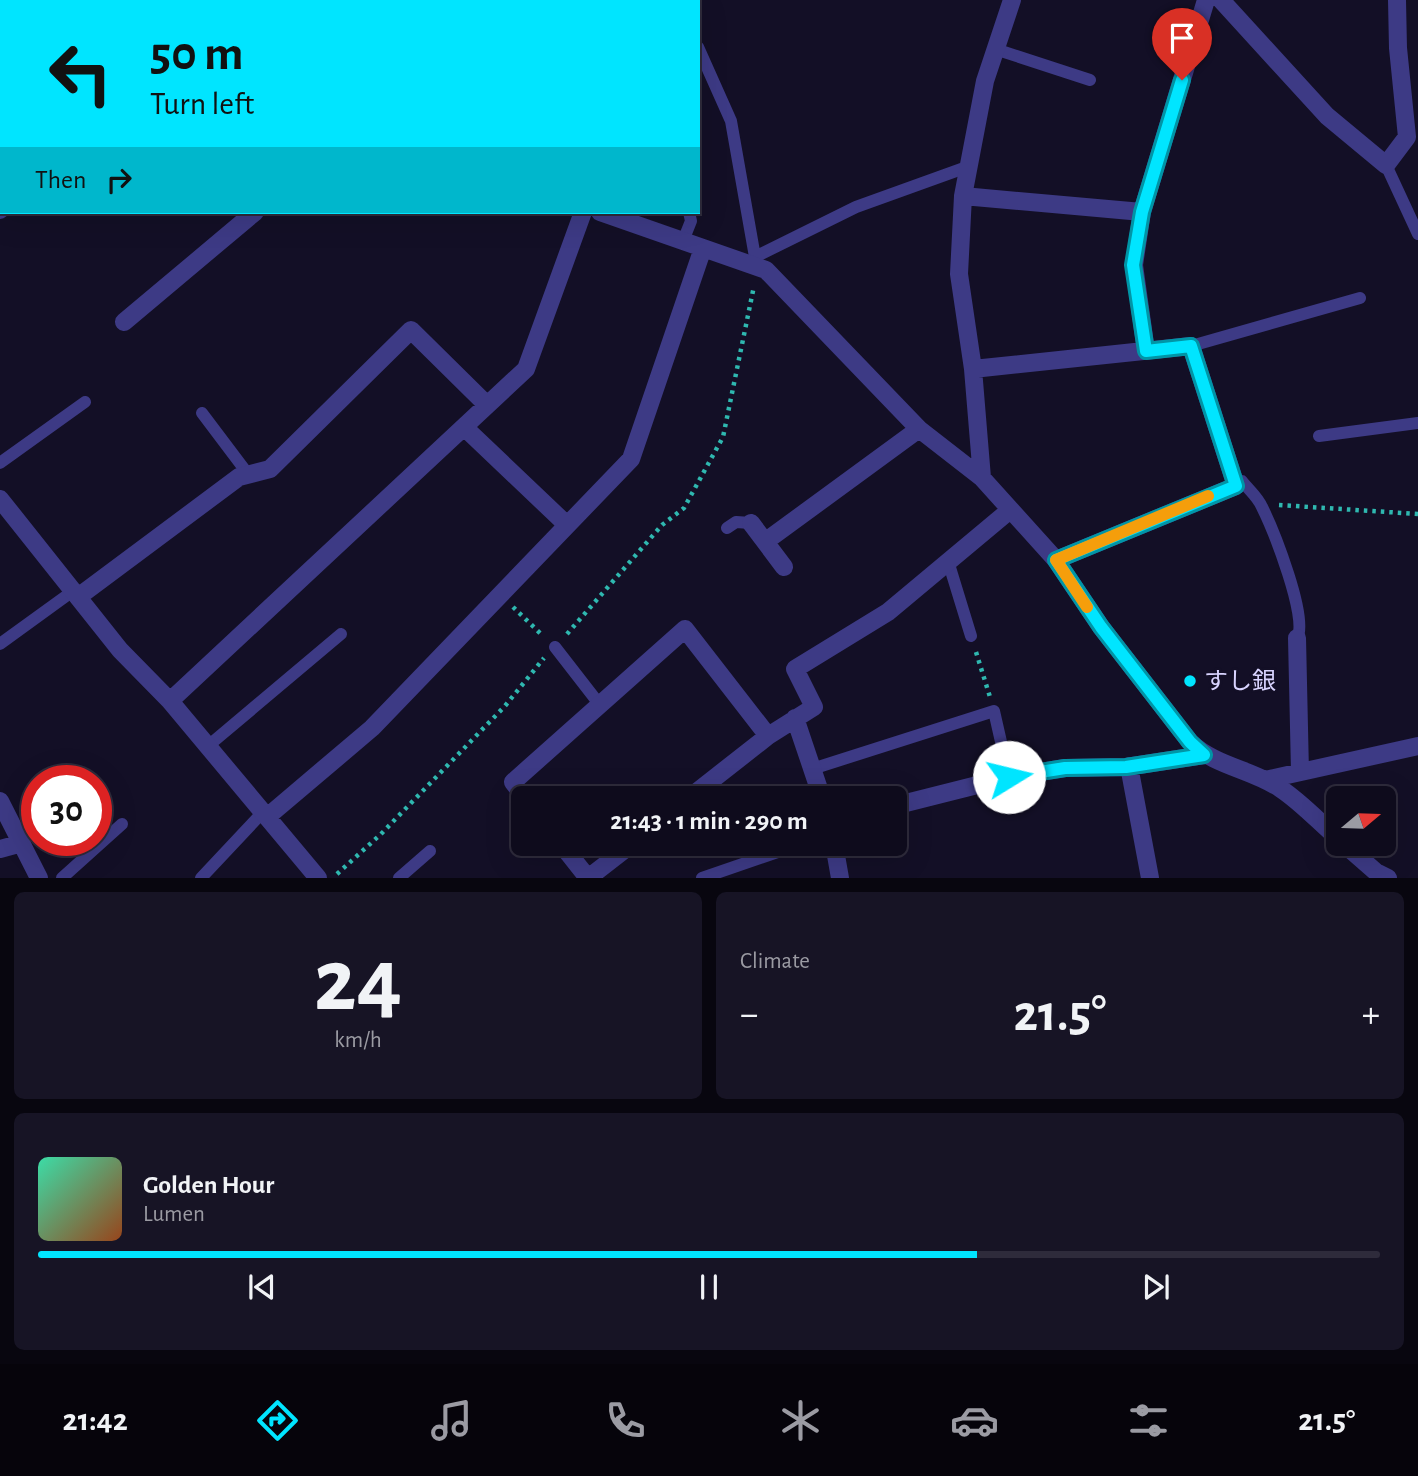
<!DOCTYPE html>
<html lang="en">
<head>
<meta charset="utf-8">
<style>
  body { margin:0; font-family:"Alegreya Sans","Noto Sans JP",sans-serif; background:#171425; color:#f1f3f6; height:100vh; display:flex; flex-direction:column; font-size:26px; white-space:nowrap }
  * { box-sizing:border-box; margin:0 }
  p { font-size:23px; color:#9b9ba3 }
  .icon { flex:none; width:38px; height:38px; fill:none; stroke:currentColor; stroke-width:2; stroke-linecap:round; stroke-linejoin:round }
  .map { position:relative; height:878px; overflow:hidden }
  .drawer { display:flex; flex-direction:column; gap:14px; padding:14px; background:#08060f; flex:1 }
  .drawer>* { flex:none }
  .hud { position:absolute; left:0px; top:0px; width:700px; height:214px; box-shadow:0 7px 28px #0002,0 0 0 2px #2e2b3b; background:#00e5ff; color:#111; overflow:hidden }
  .needle { width:46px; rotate:71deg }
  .controls { position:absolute; left:1326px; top:786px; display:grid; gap:14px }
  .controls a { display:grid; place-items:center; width:70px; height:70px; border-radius:10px; background:#0e0b1c; box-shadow:0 7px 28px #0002,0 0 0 2px #2e2b3b; font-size:35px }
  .speed { position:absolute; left:21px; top:765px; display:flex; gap:14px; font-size:35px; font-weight:700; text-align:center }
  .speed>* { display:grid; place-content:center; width:91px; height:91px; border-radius:50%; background:#0e0b1c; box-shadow:0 7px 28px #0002,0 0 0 2px #2e2b3b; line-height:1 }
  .speed .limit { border:10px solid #d22; background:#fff; color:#111 }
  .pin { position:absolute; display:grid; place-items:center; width:60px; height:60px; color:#fff; margin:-72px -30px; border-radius:50% 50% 50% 0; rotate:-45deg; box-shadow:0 0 7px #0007 }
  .pin .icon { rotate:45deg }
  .me { position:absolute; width:77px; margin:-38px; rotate:81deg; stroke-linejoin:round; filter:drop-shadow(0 0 5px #0008) }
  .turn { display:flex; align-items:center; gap:24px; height:147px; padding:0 35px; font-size:32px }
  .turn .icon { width:91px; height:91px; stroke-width:2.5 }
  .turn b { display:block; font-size:49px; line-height:60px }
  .then { display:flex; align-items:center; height:66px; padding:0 35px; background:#0003; gap:14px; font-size:26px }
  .big { font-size:52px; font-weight:700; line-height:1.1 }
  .drawer .widget { flex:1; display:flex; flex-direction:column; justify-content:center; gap:10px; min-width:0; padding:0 24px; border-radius:10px; background:#171425 }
  .drawer .dial { align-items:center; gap:0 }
  .dial b { font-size:91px; line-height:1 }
  .song { display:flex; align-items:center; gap:21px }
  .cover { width:84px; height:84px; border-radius:10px; background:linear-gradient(135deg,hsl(160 70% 55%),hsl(20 70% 35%)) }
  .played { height:7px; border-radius:4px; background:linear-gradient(90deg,#00e5ff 70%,#2e2b3b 70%) }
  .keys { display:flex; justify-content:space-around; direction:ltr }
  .heat { display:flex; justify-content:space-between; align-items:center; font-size:38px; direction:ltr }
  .drawer .tiles { flex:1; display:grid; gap:14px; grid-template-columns:1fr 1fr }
  .widget:last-child { grid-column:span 2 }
  .trip { position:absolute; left:511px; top:786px; width:396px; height:70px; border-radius:10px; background:#0e0b1c; box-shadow:0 7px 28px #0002,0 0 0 2px #2e2b3b; font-weight:700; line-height:70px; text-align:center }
  .dock { display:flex; height:112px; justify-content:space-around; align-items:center; background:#06040b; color:#9b9ba3 }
  .dock .icon { width:49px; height:49px }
  .dock .selected { color:#00e5ff }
  .dock b { font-size:32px; color:#f1f3f6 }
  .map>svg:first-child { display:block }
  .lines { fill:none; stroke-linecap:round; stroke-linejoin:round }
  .path { stroke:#2fb8b0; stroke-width:4.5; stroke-dasharray:3.5 5; stroke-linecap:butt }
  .lane { stroke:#3d3a85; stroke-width:12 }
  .street { stroke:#3d3a85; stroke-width:18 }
  .route-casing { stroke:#0095a6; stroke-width:18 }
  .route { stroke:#00e5ff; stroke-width:12 }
  .slow { stroke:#f59e0b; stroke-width:12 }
  .poi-dot { fill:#00e5ff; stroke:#130f26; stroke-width:2.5 }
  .labels { text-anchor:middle; stroke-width:5; stroke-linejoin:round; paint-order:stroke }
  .poi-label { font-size:24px; fill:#d9d4ff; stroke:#130f26; text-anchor:start }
</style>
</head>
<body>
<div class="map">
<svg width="1418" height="878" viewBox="0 0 1418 878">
  <rect width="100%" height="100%" fill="#130f26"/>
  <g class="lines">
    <!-- path -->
    <path class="path" d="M1279,505L1418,514
      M513,607L542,635
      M567,634L662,525L684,508L723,437L754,286
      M976,652L990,697
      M337,874L381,834L505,706L544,658"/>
    <!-- lane -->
    <path class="lane" d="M337,0V2
      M678,0V2
      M698,47L731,121L755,257L754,264
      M995,49L1090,80
      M1386,165L1418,234
      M683,241L691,221L689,212
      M755,257L856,207L967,167
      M1191,346L1360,298
      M202,413L248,474
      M1319,436L1418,423
      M0,463L85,402
      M1234,481H1242C1248,489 1258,497 1262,507C1273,529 1309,619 1297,638
      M727,528L736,522L751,523
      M948,561L971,636
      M0,644L73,591
      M555,647L600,705
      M208,746L341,634
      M812,769L994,711L1009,777
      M62,878L122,824
      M201,878L263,812
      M399,878L430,851
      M702,878L801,844"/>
    <!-- street -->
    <path class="street" d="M224,0V2
      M572,0L573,2
      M1221,0L1327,116L1386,165L1407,137L1398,48L1397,0
      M447,2L451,0
      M0,32L2,37
      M963,196L1142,212L1206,0
      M0,210L2,208
      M600,212L766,270L919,429L982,478L1056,560L1101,627L1190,742C1216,767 1252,769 1281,789C1302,803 1320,823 1339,839
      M1142,212L1134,265L1146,351
      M124,322L255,212
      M973,369L1191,346L1236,486L1056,560
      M464,427L567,525
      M982,478L973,369L959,274L963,196L985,81L1012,0
      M0,499L120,650L170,701L318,878
      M751,523L784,567
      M766,541L919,429
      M78,597L239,477L270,469L411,330L487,405
      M1297,638L1300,772
      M170,701L526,369L583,212
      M795,718L822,798
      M1129,766L1150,878
      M1265,780L1418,746
      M525,798L513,782L685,629L768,736
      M689,798L768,736L814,707L795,669L888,612L1010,510
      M0,801L39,878
      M894,806L1009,777L1065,768L1126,767L1204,755
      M267,817L372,728L631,459L703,248
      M561,844L588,878
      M834,844L840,878
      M1344,844L1376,872L1388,878
      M0,849L22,843
      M588,878L632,844"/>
  </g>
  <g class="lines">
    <!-- route casing -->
    <g class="route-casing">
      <path id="route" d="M1009,777L1065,768L1126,767L1204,755L1190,742L1101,627L1056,560L1236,486L1191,346L1146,351L1133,265L1142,212L1182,80"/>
    </g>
    <!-- route -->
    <use href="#route" class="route"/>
    <!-- slow -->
    <path class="slow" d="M1087,607L1056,560L1208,496"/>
  </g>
  <!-- markers -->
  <circle class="poi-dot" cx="1190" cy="681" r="7"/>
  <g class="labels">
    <!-- poi labels -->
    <g class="poi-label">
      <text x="1204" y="689">すし銀</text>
    </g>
  </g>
</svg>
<div class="controls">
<a><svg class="needle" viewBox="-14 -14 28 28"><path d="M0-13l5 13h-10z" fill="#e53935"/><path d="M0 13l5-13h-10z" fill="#9b9ba3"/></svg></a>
</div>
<div class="speed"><div class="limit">30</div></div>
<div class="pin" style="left:1182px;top:80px;background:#d93025"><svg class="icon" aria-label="arrive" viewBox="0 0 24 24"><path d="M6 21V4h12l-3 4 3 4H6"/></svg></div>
<svg class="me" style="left:1009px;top:777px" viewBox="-20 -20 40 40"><circle r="19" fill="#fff"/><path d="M0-13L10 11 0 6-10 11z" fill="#00e5ff"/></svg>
<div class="trip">21:43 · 1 min · 290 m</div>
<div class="hud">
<div class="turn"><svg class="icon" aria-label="left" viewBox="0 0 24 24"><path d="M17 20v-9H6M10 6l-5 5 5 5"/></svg><div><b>50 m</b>Turn left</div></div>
<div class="then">Then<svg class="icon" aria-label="right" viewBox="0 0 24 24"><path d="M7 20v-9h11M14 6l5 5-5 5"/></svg></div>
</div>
</div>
<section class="drawer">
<div class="tiles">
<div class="widget dial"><b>24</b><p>km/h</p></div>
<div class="widget"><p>Climate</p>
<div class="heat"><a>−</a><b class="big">21.5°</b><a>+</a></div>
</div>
<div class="widget">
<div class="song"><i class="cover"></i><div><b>Golden Hour</b><p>Lumen</p></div></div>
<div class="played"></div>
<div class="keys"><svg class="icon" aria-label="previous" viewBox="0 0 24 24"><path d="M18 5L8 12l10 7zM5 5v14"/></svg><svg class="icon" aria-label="pause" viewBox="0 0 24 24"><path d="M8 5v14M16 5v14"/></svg><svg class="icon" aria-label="next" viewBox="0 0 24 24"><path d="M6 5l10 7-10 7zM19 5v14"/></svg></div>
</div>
</div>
</section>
<nav class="dock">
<b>21:42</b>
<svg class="icon selected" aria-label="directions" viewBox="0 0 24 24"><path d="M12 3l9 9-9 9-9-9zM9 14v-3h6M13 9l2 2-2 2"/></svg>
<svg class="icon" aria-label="music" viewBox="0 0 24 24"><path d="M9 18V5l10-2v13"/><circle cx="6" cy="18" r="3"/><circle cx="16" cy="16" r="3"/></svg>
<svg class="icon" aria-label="phone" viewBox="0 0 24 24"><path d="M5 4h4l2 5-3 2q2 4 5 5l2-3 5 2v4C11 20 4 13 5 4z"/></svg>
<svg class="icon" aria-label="climate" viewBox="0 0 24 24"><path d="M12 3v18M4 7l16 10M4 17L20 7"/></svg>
<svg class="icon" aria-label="car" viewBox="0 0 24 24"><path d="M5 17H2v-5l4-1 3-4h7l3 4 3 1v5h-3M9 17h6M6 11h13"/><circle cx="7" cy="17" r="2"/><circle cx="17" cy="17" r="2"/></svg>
<svg class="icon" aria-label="filters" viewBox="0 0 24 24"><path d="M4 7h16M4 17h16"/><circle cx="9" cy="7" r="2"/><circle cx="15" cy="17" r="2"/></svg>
<b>21.5°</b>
</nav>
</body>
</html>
